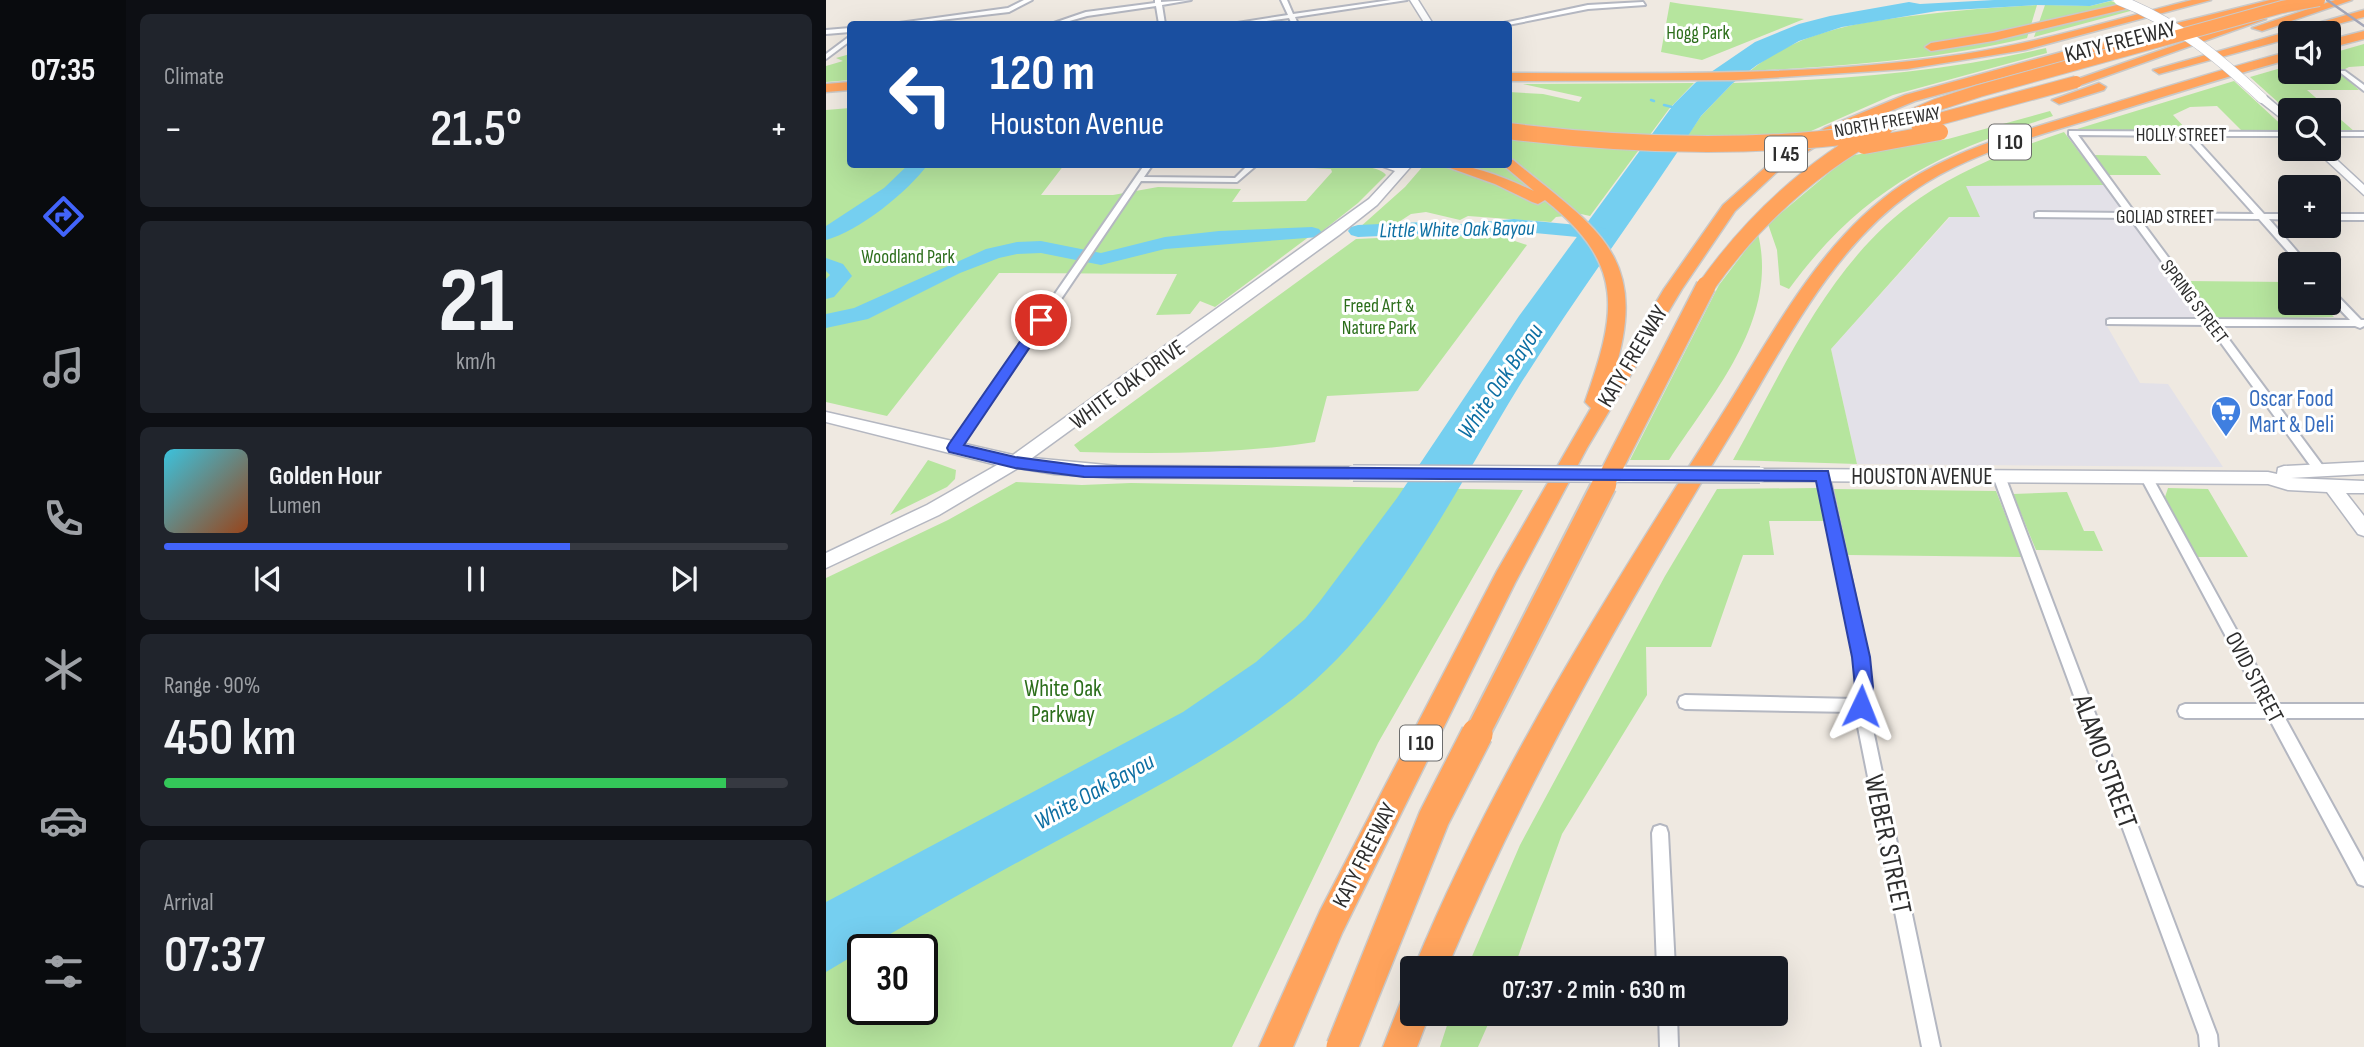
<!DOCTYPE html>
<html lang="en">
<head>
<meta charset="utf-8">
<style>
  body { margin:0; font-family:"Sofia Sans Condensed",sans-serif; background:#20242c; color:#f1f3f6; height:100vh; display:flex; flex-direction:column; font-size:26px; white-space:nowrap }
  * { box-sizing:border-box; margin:0 }
  p { font-size:23px; color:#9ea1a6 }
  .icon { flex:none; width:38px; height:38px; fill:none; stroke:currentColor; stroke-width:2; stroke-linecap:round; stroke-linejoin:round }
  .map { position:relative; flex:1; overflow:hidden }
  .side { display:flex; flex-direction:column; gap:14px; padding:14px; background:#0d0f14; width:700px }
  .side>* { flex:none }
  .guide { position:absolute; left:21px; top:21px; width:665px; height:147px; border-radius:7px; box-shadow:0 7px 28px #0002; background:#1a4fa0; color:#fff; overflow:hidden }
  .buttons { position:absolute; left:1452px; top:21px; display:grid; gap:14px }
  .buttons a { display:grid; place-items:center; width:63px; height:63px; border-radius:7px; background:#171b24; box-shadow:0 7px 28px #0002; font-size:35px }
  .speed { position:absolute; left:21px; top:934px; display:flex; gap:14px; font-size:35px; font-weight:700; text-align:center }
  .speed>* { display:grid; place-content:center; width:91px; height:91px; border-radius:50%; background:#171b24; box-shadow:0 7px 28px #0002; line-height:1 }
  .speed .limit { border:4px solid #111; border-radius:10px; background:#fff; color:#111 }
  .pin { position:absolute; display:grid; place-items:center; width:60px; height:60px; color:#fff; margin:-30px; border:4px solid #fff; border-radius:50%; box-shadow:0 2px 7px #0007 }
  .me { position:absolute; width:77px; margin:-38px; rotate:2deg; stroke-linejoin:round; filter:drop-shadow(0 0 5px #0008) }
  .turn { display:flex; align-items:center; gap:24px; height:147px; padding:0 28px; font-size:32px }
  .turn .icon { width:91px; height:91px; stroke-width:2.5 }
  .turn b { display:block; font-size:49px; line-height:60px }
  .big { font-size:52px; font-weight:600; line-height:1.1 }
  .side .tile { flex:1; display:flex; flex-direction:column; justify-content:center; gap:10px; min-width:0; padding:0 24px; border-radius:10px; background:#20242c }
  .side .dial { align-items:center; gap:0 }
  .dial b { font-size:91px; line-height:1 }
  .song { display:flex; align-items:center; gap:21px }
  .cover { width:84px; height:84px; border-radius:10px; background:linear-gradient(135deg,hsl(190 70% 55%),hsl(20 70% 35%)) }
  .played { height:7px; border-radius:4px; background:linear-gradient(90deg,#4264fb 65%,#363941 65%) }
  .keys { display:flex; justify-content:space-around; direction:ltr }
  .heat { display:flex; justify-content:space-between; align-items:center; font-size:38px; direction:ltr }
  .charge { height:10px; border-radius:5px; background:linear-gradient(90deg,#34c759 90%,#363941 0) }
  .trip { position:absolute; left:574px; top:956px; width:388px; height:70px; border-radius:7px; background:#171b24; box-shadow:0 7px 28px #0002; font-weight:600; line-height:70px; text-align:center }
  main { display:flex; flex:1; min-height:0 }
  .tab-bar { display:flex; flex-direction:column; width:126px; justify-content:space-around; align-items:center; background:#090b0e; color:#9ea1a6 }
  .tab-bar .icon { width:49px; height:49px }
  .tab-bar .selected { color:#4264fb }
  .tab-bar b { font-size:32px; color:#f1f3f6 }
  .map>svg:first-child { display:block }
  .industrial { fill:#e3e1e8 }
  .green { fill:#b6e59e; fill-rule:evenodd }
  .water { fill:#75cff0 }
  .lines { fill:none; stroke-linecap:round; stroke-linejoin:round }
  .stream { stroke:#75cff0; stroke-width:2.5 }
  .river { fill:#75cff0; fill-rule:evenodd }
  .street-casing { stroke:#b4b7c1; stroke-width:4 }
  .secondary-casing { stroke:#b4b7c1; stroke-width:3 }
  .highway-casing { stroke:#c9c9c9; stroke-width:3 }
  .street { fill:#fff; fill-rule:evenodd }
  .secondary { fill:#fff; fill-rule:evenodd }
  .highway { fill:#ffa35c; fill-rule:evenodd }
  .rail { stroke:#a3a6b8; stroke-width:2.5 }
  .secondary-bridge-far1-casing { stroke:#b4b7c1; stroke-width:11; stroke-linecap:butt }
  .secondary-bridge-casing { stroke:#b4b7c1; stroke-width:18; stroke-linecap:butt }
  .highway-bridge-far4-casing { stroke:#c9c9c9; stroke-width:14; stroke-linecap:butt }
  .highway-bridge-far3-casing { stroke:#c9c9c9; stroke-width:18; stroke-linecap:butt }
  .highway-bridge-far2-casing { stroke:#c9c9c9; stroke-width:22; stroke-linecap:butt }
  .highway-bridge-far1-casing { stroke:#c9c9c9; stroke-width:28; stroke-linecap:butt }
  .highway-bridge-casing { stroke:#c9c9c9; stroke-width:34; stroke-linecap:butt }
  .secondary-bridge-far1 { stroke:#fff; stroke-width:10 }
  .secondary-bridge { stroke:#fff; stroke-width:15 }
  .highway-bridge-far4 { stroke:#ffa35c; stroke-width:12 }
  .highway-bridge-far3 { stroke:#ffa35c; stroke-width:16 }
  .highway-bridge-far2 { stroke:#ffa35c; stroke-width:19 }
  .highway-bridge-far1 { stroke:#ffa35c; stroke-width:24 }
  .highway-bridge { stroke:#ffa35c; stroke-width:31 }
  .route { fill:#4264fb; stroke:#2b41a3; stroke-width:2 }
  .labels { text-anchor:middle; stroke-width:6; stroke-linejoin:round; paint-order:stroke }
  .far-park-label { font-size:19px; fill:#2c6e1b; stroke:#fff }
  .far-street-label { font-size:19px; fill:#2e2e2e; stroke:#fff }
  .shield { fill:#fff; stroke:#6d6d6d; stroke-width:2 }
  .shield-label { font-size:21px; font-weight:bold; fill:#2e2e2e }
  .far-water-label { font-size:21px; font-style:italic; fill:#0d6fa3; stroke:#fff }
  .street-label { font-size:23px; fill:#2e2e2e; stroke:#fff }
  .shop-label { font-size:23px; fill:#366cbe; stroke:#fff; text-anchor:start }
  .park-label { font-size:23px; fill:#2c6e1b; stroke:#fff }
  .water-label { font-size:24px; font-style:italic; fill:#0d6fa3; stroke:#fff }
  .near-street-label { font-size:28px; fill:#2e2e2e; stroke:#fff }
</style>
</head>
<body>
<main>
<nav class="tab-bar">
<b>07:35</b>
<svg class="icon selected" aria-label="directions" viewBox="0 0 24 24"><path d="M12 3l9 9-9 9-9-9zM9 14v-3h6M13 9l2 2-2 2"/></svg>
<svg class="icon" aria-label="music" viewBox="0 0 24 24"><path d="M9 18V5l10-2v13"/><circle cx="6" cy="18" r="3"/><circle cx="16" cy="16" r="3"/></svg>
<svg class="icon" aria-label="phone" viewBox="0 0 24 24"><path d="M5 4h4l2 5-3 2q2 4 5 5l2-3 5 2v4C11 20 4 13 5 4z"/></svg>
<svg class="icon" aria-label="climate" viewBox="0 0 24 24"><path d="M12 3v18M4 7l16 10M4 17L20 7"/></svg>
<svg class="icon" aria-label="car" viewBox="0 0 24 24"><path d="M5 17H2v-5l4-1 3-4h7l3 4 3 1v5h-3M9 17h6M6 11h13"/><circle cx="7" cy="17" r="2"/><circle cx="17" cy="17" r="2"/></svg>
<svg class="icon" aria-label="filters" viewBox="0 0 24 24"><path d="M4 7h16M4 17h16"/><circle cx="9" cy="7" r="2"/><circle cx="15" cy="17" r="2"/></svg>
</nav>
<section class="side">
<div class="tile"><p>Climate</p>
<div class="heat"><a>−</a><b class="big">21.5°</b><a>+</a></div>
</div>
<div class="tile dial"><b>21</b><p>km/h</p></div>
<div class="tile">
<div class="song"><i class="cover"></i><div><b>Golden Hour</b><p>Lumen</p></div></div>
<div class="played"></div>
<div class="keys"><svg class="icon" aria-label="previous" viewBox="0 0 24 24"><path d="M18 5L8 12l10 7zM5 5v14"/></svg><svg class="icon" aria-label="pause" viewBox="0 0 24 24"><path d="M8 5v14M16 5v14"/></svg><svg class="icon" aria-label="next" viewBox="0 0 24 24"><path d="M6 5l10 7-10 7zM19 5v14"/></svg></div>
</div>
<div class="tile"><p>Range · 90%</p><b class="big">450 km</b><div class="charge"></div></div>
<div class="tile"><p>Arrival</p><b class="big">07:37</b></div>
</section>
<div class="map">
<svg width="1538" height="1047" viewBox="0 0 1538 1047">
  <rect width="100%" height="100%" fill="#efe9e1"/>
  <!-- industrial -->
  <path class="industrial" d="M1278,185L1381,327L1281,326L1314,383L1342,384L1397,467L1031,464L1005,349L1124,217L1140,186Z"/>
  <!-- green -->
  <path class="green" d="M1285,1L1308,10L1208,37L1219,5L1264,6Z
    M844,2L856,4L978,19L876,60L835,52Z
    M1211,5L1201,38C1110,60 1017,66 924,71C973,31 1033,22 1094,15C1133,10 1172,7 1211,5Z
    M1538,44V66L1523,67L1513,72L1533,90H1481L1529,132H1503V110H1465V114L1424,77L1465,65V72H1503V54Z
    M1220,48L1221,53L1067,95L976,135L860,138L875,116L907,83C1013,80 1117,72 1220,48Z
    M24,54V80L0,82V66L17,61L10,58Z
    M1408,81L1461,130H1415L1391,106L1364,107L1347,115L1360,129L1351,132L1251,129Z
    M868,83L843,109L764,216L755,214L730,217L725,222L642,216L634,220L600,212L585,214L565,227L533,228L579,187L598,165L682,164L683,92L717,94L753,102L756,97L697,84Z
    M24,108V164L238,165L215,195H287L332,187L415,189L406,202L480,201L506,172L505,169L437,165C458,163 549,159 560,175L532,203L490,236H484L389,307L374,301L364,314L330,315L351,274L173,273L61,416L0,402V110Z
    M1224,111L1227,116C1112,153 1036,189 963,289L954,285L951,250L942,224L1023,156L1122,139Z
    M1238,132L1278,185L1140,186L1154,217H1123L1005,349L1031,464L907,460C958,369 1004,259 1094,198C1138,168 1188,149 1238,132Z
    M1268,155L1320,156L1335,175H1282Z
    M665,233L701,245L592,391L501,396L489,442C411,454 333,454 254,452L248,445L530,239Z
    M932,234C953,319 887,393 843,460H804L893,285Z
    M1360,281L1465,282V303H1495L1508,317L1393,319L1386,316Z
    M102,460L130,470L129,479L121,487L64,515Z
    M190,482L256,485L305,483L697,490L552,743L406,1047H0V578L122,520ZM37,950H96V1010H37Z
    M991,488L998,521H943L948,555H917L885,647H820L821,695L736,834L688,968H641L694,845L839,576L891,489Z
    M1342,488L1382,489L1422,557H1371L1339,497Z
    M1008,489L1170,491L1196,557L1022,555Z
    M1241,492L1258,531H1268L1277,551L1210,550L1187,494Z
    M625,1013H667L652,1047H614Z"/>
  <!-- water -->
  <path class="water" d="M1168,0H1288L1264,6L1211,5L1111,11L1016,27L973,41L931,65L907,83L875,116C816,208 750,295 692,388C628,492 565,623 468,698C404,748 334,785 264,823C175,871 86,920 0,972V902L357,712L430,662L479,619L494,601L571,498L693,316L848,104L869,83L929,42L973,24L1004,16L1083,2L1094,4Z"/>
  <g class="lines">
    <!-- stream -->
    <path class="stream" d="M825,100L828,101
      M838,105L850,108"/>
    <!-- river -->
    <path class="river" d="M83,164H102C83,191 32,232 0,240V226L58,188Z
      M688,219L773,227L780,229L783,233L780,237L773,239L688,231L626,237L598,234L532,237L525,235L522,231L525,227L532,225L598,222L626,225Z
      M486,227L493,229L496,233L493,237L339,249L275,265L215,253L191,254L173,258L134,273L42,319L0,328V314L28,308L160,249L191,242L215,241L275,253L339,237L393,231Z
      M0,258L17,264L26,276L8,297L0,299V279L4,275L0,271Z"/>
    <!-- street casing -->
    <g class="street-casing">
      <path id="street" d="M198,0H206L183,12L80,24H66L182,8Z
        M329,0H335V2L365,0L336,5L339,24H333L330,6L261,16L233,24H225L260,12L329,3Z
        M455,0H461L467,14L565,0H581L469,17L472,24H466L463,18L418,24H405L462,15Z
        M817,2L819,5L762,9L682,25L673,24L762,5Z
        M24,28V32L0,34V30Z
        M24,36V41L0,59V54Z
        M1515,71H1519L1538,85V91L1515,73Z
        M1243,131L1465,132V136H1367L1438,214H1465V220L1443,219L1482,264H1473L1433,219L1313,218L1388,319L1524,320L1503,298V289L1506,290L1535,320H1538V326L1534,328L1529,326H1393L1497,466L1499,469L1497,472H1489L1382,325L1281,324V320L1284,319H1378L1304,218L1209,217V213L1212,212L1300,213L1243,135ZM1252,135L1358,136L1428,214L1309,213Z
        M1503,132H1538V136H1503Z
        M319,164H327L318,177L409,178L423,164H432L411,182L315,181L132,451H124L122,448L124,445Z
        M1503,214H1538V220H1503Z
        M997,471L1003,475L1042,657L1045,687L1042,706L1114,1047H1096L1029,712L859,709L854,707L852,702L854,697L859,695L1029,699L1031,687L1028,657L991,475Z
        M1173,472L1179,476L1391,1035L1392,1047H1374L1373,1035L1167,476Z
        M1320,472L1324,473L1451,704H1538V718H1459L1538,862V886L1532,884L1443,718H1359L1354,716L1352,711L1354,706L1359,704H1436L1314,476Z
        M834,825L840,827L842,833L849,968H831L826,833L828,827Z
        M833,1013H851L852,1047H834Z"/>
    </g>
    <!-- secondary casing -->
    <g class="secondary-casing">
      <path id="secondary" d="M584,0H592L607,24H599Z
        M1432,96H1440L1465,117V126L1432,100Z
        M1488,149H1499L1538,185V195Z
        M550,164H587L551,205L513,235L206,458L291,466L527,467L535,473L533,477L291,478L228,474L192,468L113,515L0,568V553L101,505L171,465L0,422V412L187,455L543,199L569,171Z
        M1538,462V474L1465,478L1538,481V493H1520L1538,516V536L1532,534L1501,492L1462,490L1442,484L934,481L926,475L934,469L1442,472L1451,474L1452,468L1458,466Z"/>
    </g>
    <!-- highway casing -->
    <g class="highway-casing">
      <path id="highway" d="M1366,0H1385L1199,50L1081,69L910,80L682,81V73C835,73 988,77 1138,54C1216,42 1290,19 1366,0Z
        M1444,0H1464L1089,101L1009,134L953,170L909,211L856,289L761,448L689,583L516,933L467,1047H433L494,911L671,571L765,408L759,402C790,313 801,265 719,200L712,204L706,202L669,184L613,164C647,164 677,177 708,191L676,164H682V159L687,160C769,228 825,254 788,373L838,289L897,205L943,164L999,128L1079,95L1254,47Z
        M1509,0H1526L1436,31L1426,28Z
        M1300,3L1306,6L1304,8L1167,41L1105,51L1099,47L1105,43L1167,33Z
        M1538,10V17L1478,33H1465V38L1333,74L1327,70Z
        M1430,17L1440,19L1255,85H1245L1243,82Z
        M1538,31V39L1503,48V40Z
        M1465,51V59C1399,77 1334,98 1269,118C1207,137 1140,154 1086,192C1005,249 959,344 909,427C802,602 701,779 621,968H588C668,775 780,596 892,421C945,338 993,240 1077,184C1133,147 1201,130 1265,110C1331,90 1397,69 1465,51Z
        M24,82V90L0,92V84Z
        M1273,83L1280,87L1278,90L1233,104L1226,100Z
        M586,997V1013H604L591,1047H557L575,1001Z"/>
    </g>
    <!-- street -->
    <use href="#street" class="street"/>
    <!-- secondary -->
    <use href="#secondary" class="secondary"/>
    <!-- highway -->
    <use href="#highway" class="highway"/>
    <!-- rail -->
    <path class="rail" d="M1501,0L1538,26"/>
    <!-- secondary-bridge-far1 casing -->
    <g class="secondary-bridge-far1-casing">
      <path id="secondary-bridge-far1" d="M1293,0C1350,22 1392,57 1436,98"/>
    </g>
    <!-- secondary-bridge casing -->
    <g class="secondary-bridge-casing">
      <path id="secondary-bridge" d="M527,473L934,475"/>
    </g>
    <!-- highway-bridge-far4 casing -->
    <g class="highway-bridge-far4-casing">
      <path id="highway-bridge-far4" d="M1091,125L1250,82
        M1056,128L1110,105L1153,91L1456,7L1493,0"/>
    </g>
    <!-- highway-bridge-far3 casing -->
    <g class="highway-bridge-far3-casing">
      <path id="highway-bridge-far3" d="M682,131C802,146 920,150 1040,134
        M1038,146L1114,132
        M879,288C927,220 986,166 1059,127"/>
    </g>
    <!-- highway-bridge-far2 casing -->
    <g class="highway-bridge-far2-casing">
      <path id="highway-bridge-far2" d="M777,487L880,286"/>
    </g>
    <!-- highway-bridge-far1 casing -->
    <g class="highway-bridge-far1-casing">
      <path id="highway-bridge-far1" d="M650,736L778,485"/>
    </g>
    <!-- highway-bridge casing -->
    <g class="highway-bridge-casing">
      <path id="highway-bridge" d="M516,1047L608,818L651,734"/>
    </g>
    <!-- secondary-bridge-far1 -->
    <use href="#secondary-bridge-far1" class="secondary-bridge-far1"/>
    <!-- secondary-bridge -->
    <use href="#secondary-bridge" class="secondary-bridge"/>
    <!-- highway-bridge-far4 -->
    <use href="#highway-bridge-far4" class="highway-bridge-far4"/>
    <!-- highway-bridge-far3 -->
    <use href="#highway-bridge-far3" class="highway-bridge-far3"/>
    <!-- highway-bridge-far2 -->
    <use href="#highway-bridge-far2" class="highway-bridge-far2"/>
    <!-- highway-bridge-far1 -->
    <use href="#highway-bridge-far1" class="highway-bridge-far1"/>
    <!-- highway-bridge -->
    <use href="#highway-bridge" class="highway-bridge"/>
  </g>
  <!-- route -->
  <path class="route" d="M215,316L222,320L138,445L189,457L258,466L1002,471L1044,657L1047,687L1042,712L1035,715L1028,712L1026,706L1029,687L1026,657L990,481L258,477L189,468L123,452L121,448L123,444L211,317Z"/>
  <!-- icons -->
  <defs>
    <g id="supermarket-pin" transform="scale(1.575)"><path d="M0 17L-7.5 6A9.5 9.5 0 1 1 7.5 6Z" fill="#3f7fe0" stroke="#fff"/><path d="M-6-5.5h2.5l.6 2H6L4.5 2H-2.5L-4.4-4H-6ZM-1.5 3.2a1.3 1.3 0 1 0 .1 0ZM3 3.2a1.3 1.3 0 1 0 .1 0Z" fill="#fff"/></g>
  </defs>
  <g fill-rule="evenodd">
    <use href="#supermarket-pin" x="1400" y="411"/>
  </g>
  <g class="labels">
    <!-- far-park labels -->
    <g class="far-park-label">
      <text x="872" y="39">Hogg Park</text>
      <text x="82" y="263">Woodland Park</text>
      <text x="553" y="312">Freed Art &amp;<tspan x="553" dy="22">Nature Park</tspan></text>
    </g>
    <!-- far-street labels -->
    <g class="far-street-label">
      <text transform="translate(1061 121) rotate(-10)" y="7">NORTH FREEWAY</text>
      <text x="1355" y="141">HOLLY STREET</text>
      <text x="1339" y="223">GOLIAD STREET</text>
      <text transform="translate(1369 301) rotate(53)" y="7">SPRING STREET</text>
    </g>
    <!-- shield labels -->
    <g class="shield">
      <rect x="1163" y="124.5" width="42" height="35" rx="5"/>
      <rect x="939" y="136.5" width="42" height="35" rx="5"/>
      <rect x="574" y="725.5" width="42" height="35" rx="5"/>
    </g>
    <g class="shield-label">
      <text x="1184" y="149">I 10</text>
      <text x="960" y="161">I 45</text>
      <text x="595" y="750">I 10</text>
    </g>
    <!-- far-water labels -->
    <g class="far-water-label">
      <text transform="translate(631 229) rotate(-1)" y="7">Little White Oak Bayou</text>
    </g>
    <!-- street labels -->
    <g class="street-label">
      <text transform="translate(1294 41) rotate(-14)" y="8">KATY FREEWAY</text>
      <text transform="translate(806 356) rotate(-59)" y="8">KATY FREEWAY</text>
      <text transform="translate(301 384) rotate(-36)" y="8">WHITE OAK DRIVE</text>
      <text x="1096" y="484">HOUSTON AVENUE</text>
      <text transform="translate(1429 677) rotate(62)" y="8">OVID STREET</text>
      <text transform="translate(538 855) rotate(-63)" y="8">KATY FREEWAY</text>
    </g>
    <!-- shop labels -->
    <g class="shop-label">
      <text x="1423" y="406">Oscar Food<tspan x="1423" dy="26">Mart &amp; Deli</tspan></text>
    </g>
    <!-- park labels -->
    <g class="park-label">
      <text x="237" y="696">White Oak<tspan x="237" dy="26">Parkway</tspan></text>
    </g>
    <!-- water labels -->
    <g class="water-label">
      <text transform="translate(674 381) rotate(-56)" y="8">White Oak Bayou</text>
      <text transform="translate(268 791) rotate(-29)" y="8">White Oak Bayou</text>
    </g>
    <!-- near-street labels -->
    <g class="near-street-label">
      <text transform="translate(1280 761) rotate(70)" y="10">ALAMO STREET</text>
      <text transform="translate(1063 844) rotate(78)" y="10">WEBER STREET</text>
    </g>
  </g>
</svg>
<div class="buttons">
<a><svg class="icon" aria-label="sound" viewBox="0 0 24 24"><path d="M4 9h4l5-4v14l-5-4H4zM17 9q2 3 0 6"/></svg></a>
<a><svg class="icon" aria-label="search" viewBox="0 0 24 24"><circle cx="10" cy="10" r="6"/><path d="M15 15l6 6"/></svg></a>
<a>+</a>
<a>−</a>
</div>
<div class="speed"><div class="limit">30</div></div>
<div class="pin" style="left:215px;top:320px;background:#d93025"><svg class="icon" aria-label="arrive" viewBox="0 0 24 24"><path d="M6 21V4h12l-3 4 3 4H6"/></svg></div>
<svg class="me" style="left:1035px;top:706px" viewBox="-20 -20 40 40"><path d="M0-17L14 15 0 8-14 15z" fill="#4264fb" stroke="#fff" stroke-width="4"/></svg>
<div class="trip">07:37 · 2 min · 630 m</div>
<div class="guide">
<div class="turn"><svg class="icon" aria-label="left" viewBox="0 0 24 24"><path d="M17 20v-9H6M10 6l-5 5 5 5"/></svg><div><b>120 m</b>Houston Avenue</div></div>
</div>
</div>
</main>
</body>
</html>
